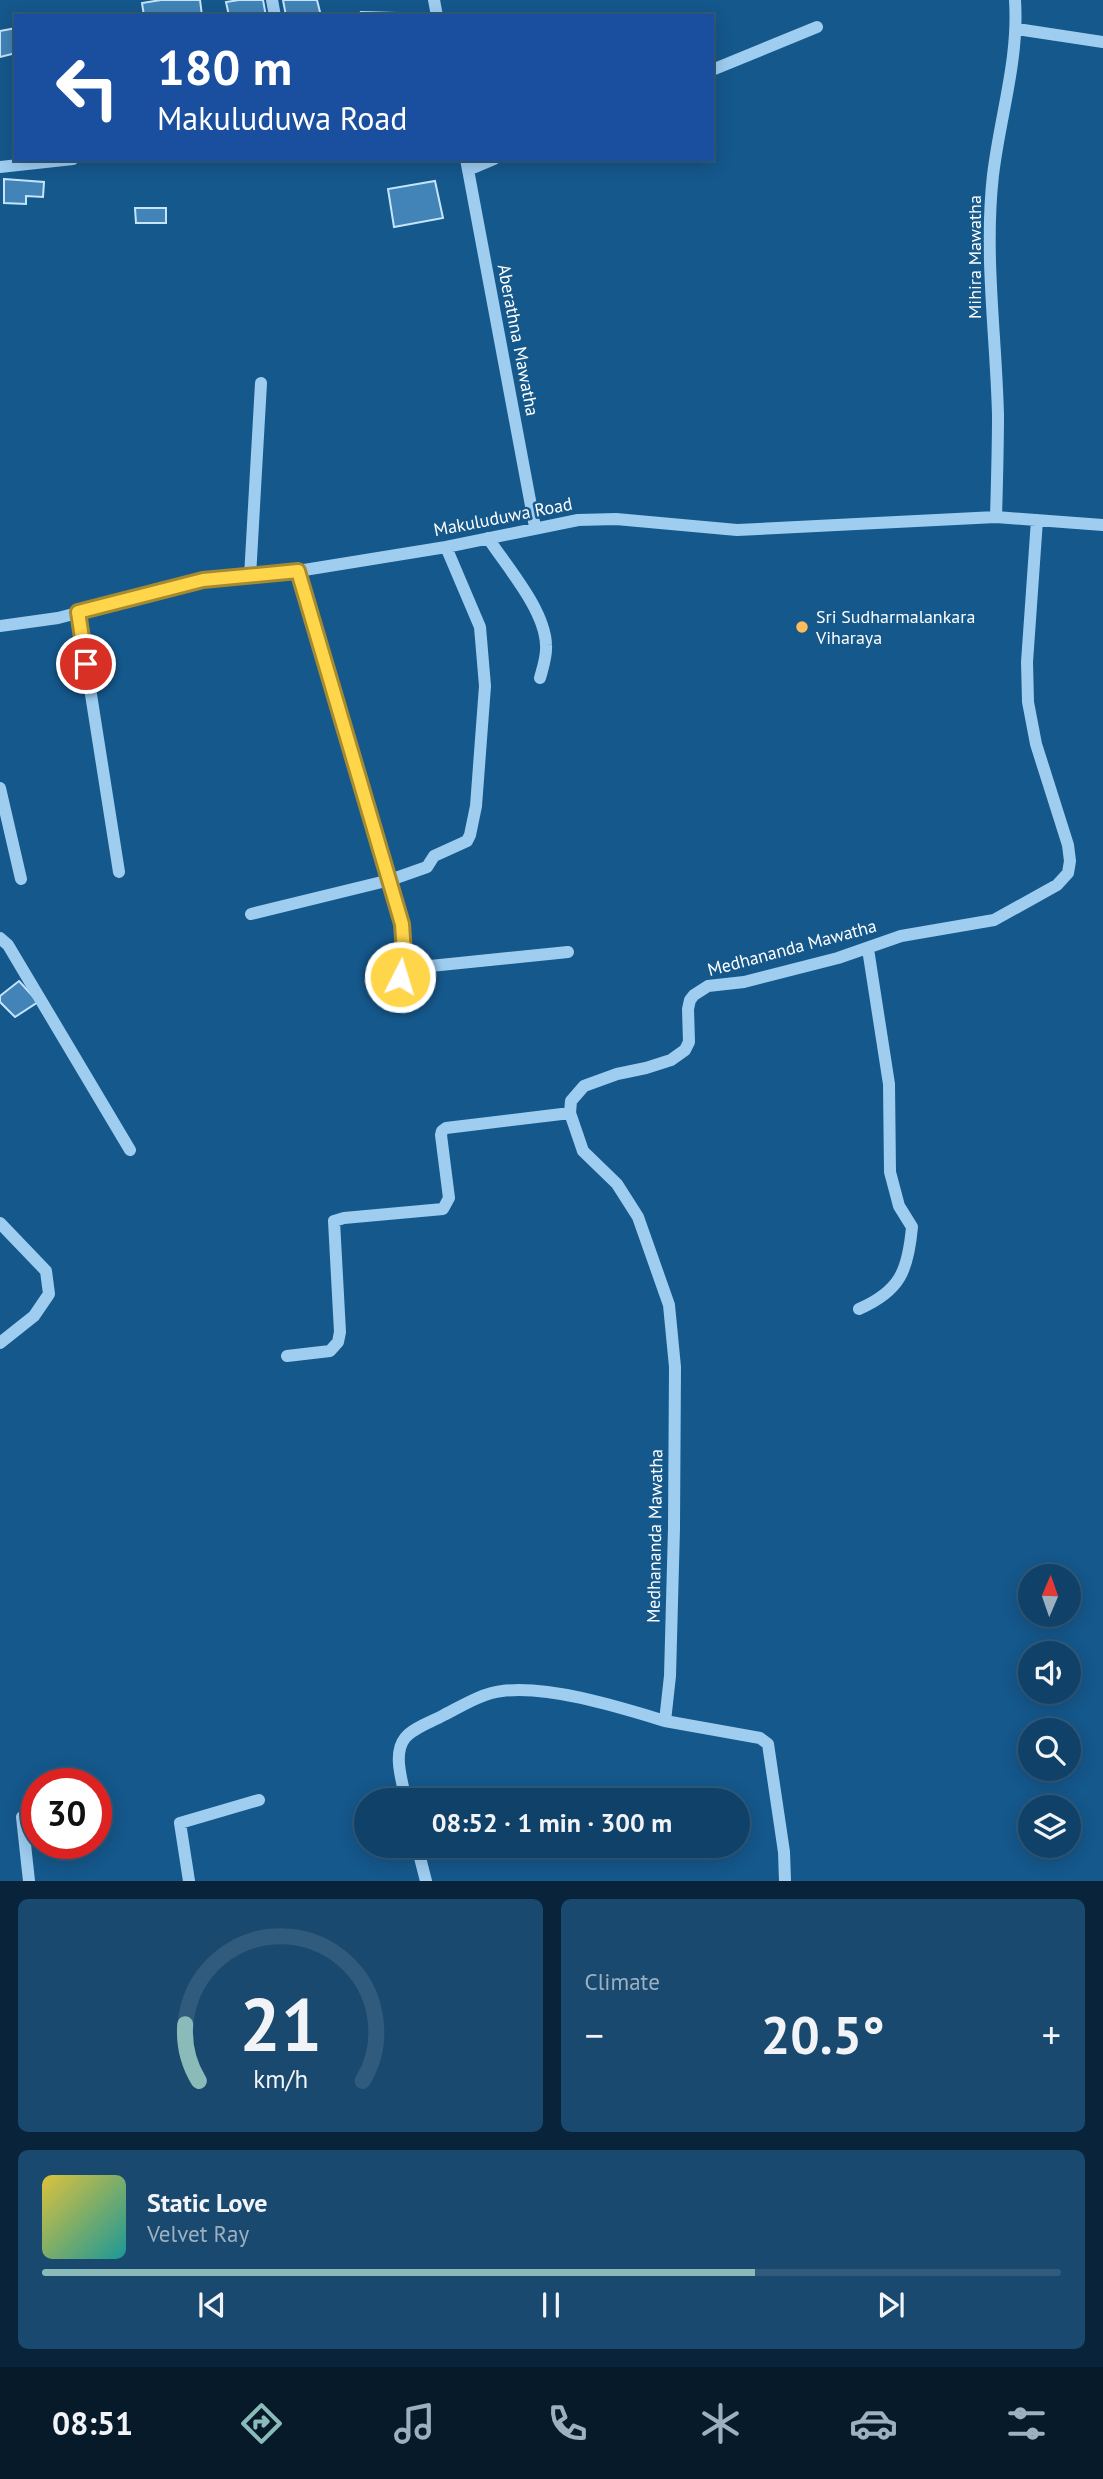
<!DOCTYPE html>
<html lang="en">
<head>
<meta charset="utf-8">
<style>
  body { margin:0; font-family:"PT Sans",sans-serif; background:#19496f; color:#f1f3f6; height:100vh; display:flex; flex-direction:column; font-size:26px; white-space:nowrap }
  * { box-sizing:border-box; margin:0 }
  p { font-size:23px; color:#9cb0c0 }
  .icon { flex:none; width:38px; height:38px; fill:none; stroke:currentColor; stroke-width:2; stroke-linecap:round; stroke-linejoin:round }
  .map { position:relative; height:1881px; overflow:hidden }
  .sheet { display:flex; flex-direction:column; gap:18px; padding:18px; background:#09243a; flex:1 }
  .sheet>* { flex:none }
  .guide { position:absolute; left:14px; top:14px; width:700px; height:147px; border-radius:0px; box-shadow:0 4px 18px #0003,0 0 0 2px #305b7d; background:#1a4fa0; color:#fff; overflow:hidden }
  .needle { width:46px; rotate:2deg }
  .tools { position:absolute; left:1018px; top:1564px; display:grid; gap:14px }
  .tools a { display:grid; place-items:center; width:63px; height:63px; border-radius:50%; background:#104269; box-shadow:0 4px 18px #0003,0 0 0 2px #305b7d; font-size:35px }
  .speed { position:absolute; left:21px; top:1768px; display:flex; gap:14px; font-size:35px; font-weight:700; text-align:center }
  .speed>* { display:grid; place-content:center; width:91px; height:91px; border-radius:50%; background:#104269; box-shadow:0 4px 18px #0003,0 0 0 2px #305b7d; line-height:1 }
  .speed .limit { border:10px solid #d22; background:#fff; color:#111 }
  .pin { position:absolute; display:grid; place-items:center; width:60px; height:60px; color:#fff; margin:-30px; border:4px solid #fff; border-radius:50%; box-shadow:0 2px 7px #0007 }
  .me { position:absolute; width:77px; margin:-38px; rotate:5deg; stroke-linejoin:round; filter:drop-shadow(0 0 5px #0008) }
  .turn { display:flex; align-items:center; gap:24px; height:147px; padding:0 28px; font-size:32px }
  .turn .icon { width:91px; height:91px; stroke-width:2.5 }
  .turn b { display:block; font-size:49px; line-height:60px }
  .big { font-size:52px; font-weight:600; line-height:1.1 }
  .sheet .widget { flex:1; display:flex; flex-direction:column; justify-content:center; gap:10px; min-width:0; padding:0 24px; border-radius:10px; background:#19496f }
  .sheet .dial { align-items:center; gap:0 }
  .dial svg { height:182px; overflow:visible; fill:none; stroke:#305b7d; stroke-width:7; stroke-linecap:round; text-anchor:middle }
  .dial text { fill:#f1f3f6; stroke:none }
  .song { display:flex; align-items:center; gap:21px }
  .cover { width:84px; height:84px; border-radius:10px; background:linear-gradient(135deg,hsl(50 70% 55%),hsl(180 70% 35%)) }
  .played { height:7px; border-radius:4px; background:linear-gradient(90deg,#8bbbb9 70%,#305b7d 70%) }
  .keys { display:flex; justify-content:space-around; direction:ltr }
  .heat { display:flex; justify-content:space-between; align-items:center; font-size:38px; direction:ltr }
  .sheet .tiles { flex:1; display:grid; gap:18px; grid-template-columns:1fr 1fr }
  .widget:last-child { grid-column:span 2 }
  .trip { position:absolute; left:354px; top:1788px; width:396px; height:70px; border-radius:35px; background:#104269; box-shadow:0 4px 18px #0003,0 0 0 2px #305b7d; font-weight:600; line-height:70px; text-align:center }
  .menu { display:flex; height:112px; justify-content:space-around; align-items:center; background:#061a2a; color:#9cb0c0 }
  .menu .icon { width:49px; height:49px }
  .menu .active { color:#8bbbb9 }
  .menu b { font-size:32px; color:#f1f3f6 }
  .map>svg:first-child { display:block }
  .building { fill:#4284b7; stroke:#c4e4fb; stroke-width:2 }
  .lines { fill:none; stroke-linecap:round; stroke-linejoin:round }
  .minor { stroke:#9ecdf0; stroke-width:12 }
  .route-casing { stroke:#a68a30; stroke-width:18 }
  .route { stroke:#ffd54a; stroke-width:12 }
  .poi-dot { fill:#ffbc5c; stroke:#15588c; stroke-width:2.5 }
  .labels { text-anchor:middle; stroke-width:5; stroke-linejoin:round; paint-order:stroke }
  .street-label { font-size:18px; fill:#fff; stroke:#15588c }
  .poi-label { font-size:18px; fill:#fff; stroke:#15588c; text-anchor:start }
</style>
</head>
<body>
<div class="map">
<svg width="1103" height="1881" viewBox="0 0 1103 1881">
  <rect width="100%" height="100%" fill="#15588c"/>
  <!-- building -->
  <path class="building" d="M161,0H200L202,16H144L142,3Z
    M239,0H263L266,16H229L226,2Z
    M283,0H317L321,16H286Z
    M361,12L396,13V16H362Z
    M16,28V53L0,57V31Z
    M4,179L44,182L43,197L26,196V204L4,203Z
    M435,181L443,218L394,227L388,189Z
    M135,208H166V223H136Z
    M19,981L38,1002L15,1017L0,1002V996Z"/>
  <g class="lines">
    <!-- minor -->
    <path class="minor" d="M272,0L275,16
      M434,0L437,16
      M1017,29L1103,42
      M712,70L817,27
      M466,159L535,527
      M0,167L73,159
      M468,170L494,159
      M996,517C997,483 998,449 998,415C996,335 984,255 993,175C1000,116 1019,60 1015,0
      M488,538C507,567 545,610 546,645C547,656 543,667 540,678
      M298,571L403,924L404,953L400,977
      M250,577L261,383
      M78,612L119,872
      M0,626L58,618L203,580L298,571L446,547L578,520L616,519L737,530L996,517L1103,525
      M0,788L21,879
      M251,914L390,880L427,867L434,856L467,841L470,835L476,806L485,686L480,627L446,547
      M0,938L8,945L130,1150
      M401,969L568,952
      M0,1223L46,1271L49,1294L34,1316L0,1343
      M859,1309C900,1291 908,1271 912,1227L899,1206L890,1172L889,1084L868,949
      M287,1356L330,1351L338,1342L340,1332L334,1221L344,1218L443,1209L449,1198L441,1135L442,1131L446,1128L570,1113
      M665,1721L760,1738L768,1744L784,1852L785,1881
      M406,1801C403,1783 392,1754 405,1738C413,1728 431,1722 442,1716C460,1707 482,1693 502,1691C549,1685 619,1707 665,1721L670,1676L674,1528L675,1367L669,1305L638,1217L617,1184L583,1151L570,1113L571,1101L584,1086L617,1074L646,1068L671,1060L685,1050L689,1042L688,1009L690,1000L694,995L708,986L744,982L838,958L901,936L994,920L1057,885L1068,873L1070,861L1068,845L1036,744L1028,702L1027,662L1037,520
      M22,1817L29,1881
      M417,1846L426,1881
      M189,1881L180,1823L259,1800"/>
  </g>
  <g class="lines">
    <!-- route casing -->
    <g class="route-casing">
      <path id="route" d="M86,664L78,612L203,580L298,571L402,924L404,953L400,977"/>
    </g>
    <!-- route -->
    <use href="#route" class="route"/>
  </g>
  <!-- markers -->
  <circle class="poi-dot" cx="802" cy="627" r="7"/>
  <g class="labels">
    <!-- street labels -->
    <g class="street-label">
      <text transform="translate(975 257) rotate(-90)" y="6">Mihira Mawatha</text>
      <text transform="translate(518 340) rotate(79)" y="6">Aberathna Mawatha</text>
      <text transform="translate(503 517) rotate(-11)" y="6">Makuluduwa Road</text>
      <text transform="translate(792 948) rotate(-15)" y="6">Medhananda Mawatha</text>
      <text transform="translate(655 1536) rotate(-89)" y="6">Medhananda Mawatha</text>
    </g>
    <!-- poi labels -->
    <g class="poi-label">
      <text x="816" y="623">Sri Sudharmalankara<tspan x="816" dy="21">Viharaya</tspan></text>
    </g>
  </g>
</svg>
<div class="tools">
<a><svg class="needle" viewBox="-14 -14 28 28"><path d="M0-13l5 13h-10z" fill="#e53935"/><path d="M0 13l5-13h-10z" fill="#9cb0c0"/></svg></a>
<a><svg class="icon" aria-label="sound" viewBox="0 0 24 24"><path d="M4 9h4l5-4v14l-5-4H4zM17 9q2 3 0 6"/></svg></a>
<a><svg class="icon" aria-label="search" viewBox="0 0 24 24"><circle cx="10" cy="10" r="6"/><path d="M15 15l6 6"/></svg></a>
<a><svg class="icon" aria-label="layers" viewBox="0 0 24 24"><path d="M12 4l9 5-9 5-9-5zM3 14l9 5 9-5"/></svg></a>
</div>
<div class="speed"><div class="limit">30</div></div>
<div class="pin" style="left:86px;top:664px;background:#d93025"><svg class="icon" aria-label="arrive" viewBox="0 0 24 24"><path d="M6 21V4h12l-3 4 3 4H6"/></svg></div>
<svg class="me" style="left:400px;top:977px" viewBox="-20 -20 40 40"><circle r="17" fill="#ffd54a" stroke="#fff" stroke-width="3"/><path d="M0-11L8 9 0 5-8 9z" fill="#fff"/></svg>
<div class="trip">08:52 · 1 min · 300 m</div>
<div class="guide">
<div class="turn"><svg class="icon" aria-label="left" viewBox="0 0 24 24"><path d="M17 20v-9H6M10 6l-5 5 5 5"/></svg><div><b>180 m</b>Makuluduwa Road</div></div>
</div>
</div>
<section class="sheet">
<div class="tiles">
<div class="widget dial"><svg viewBox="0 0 100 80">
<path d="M14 69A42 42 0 1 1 86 69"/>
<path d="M14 69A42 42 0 0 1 8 44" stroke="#8bbbb9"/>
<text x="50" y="56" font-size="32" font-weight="700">21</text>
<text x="50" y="72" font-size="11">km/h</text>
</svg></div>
<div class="widget"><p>Climate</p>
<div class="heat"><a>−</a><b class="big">20.5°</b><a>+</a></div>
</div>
<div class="widget">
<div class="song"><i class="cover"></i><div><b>Static Love</b><p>Velvet Ray</p></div></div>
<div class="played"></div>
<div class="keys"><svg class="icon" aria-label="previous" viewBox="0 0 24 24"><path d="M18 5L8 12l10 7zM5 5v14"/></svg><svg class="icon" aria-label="pause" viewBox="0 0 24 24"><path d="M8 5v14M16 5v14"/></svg><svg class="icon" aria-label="next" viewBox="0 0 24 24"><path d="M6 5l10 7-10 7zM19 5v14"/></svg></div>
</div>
</div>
</section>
<nav class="menu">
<b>08:51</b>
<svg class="icon active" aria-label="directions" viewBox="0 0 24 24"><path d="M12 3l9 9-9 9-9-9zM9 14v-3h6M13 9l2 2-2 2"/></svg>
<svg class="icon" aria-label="music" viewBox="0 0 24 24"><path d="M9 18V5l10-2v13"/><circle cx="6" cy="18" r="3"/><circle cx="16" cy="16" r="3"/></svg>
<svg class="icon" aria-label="phone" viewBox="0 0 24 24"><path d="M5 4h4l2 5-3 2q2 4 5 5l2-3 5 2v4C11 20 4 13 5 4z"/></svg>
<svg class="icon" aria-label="climate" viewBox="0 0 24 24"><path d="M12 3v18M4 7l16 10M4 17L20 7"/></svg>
<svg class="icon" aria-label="car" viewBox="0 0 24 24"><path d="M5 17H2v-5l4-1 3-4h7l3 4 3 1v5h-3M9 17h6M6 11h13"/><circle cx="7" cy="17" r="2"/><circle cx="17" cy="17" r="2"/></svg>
<svg class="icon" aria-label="filters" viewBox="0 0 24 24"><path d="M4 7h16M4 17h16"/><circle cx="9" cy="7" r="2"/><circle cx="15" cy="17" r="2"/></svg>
</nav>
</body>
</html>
